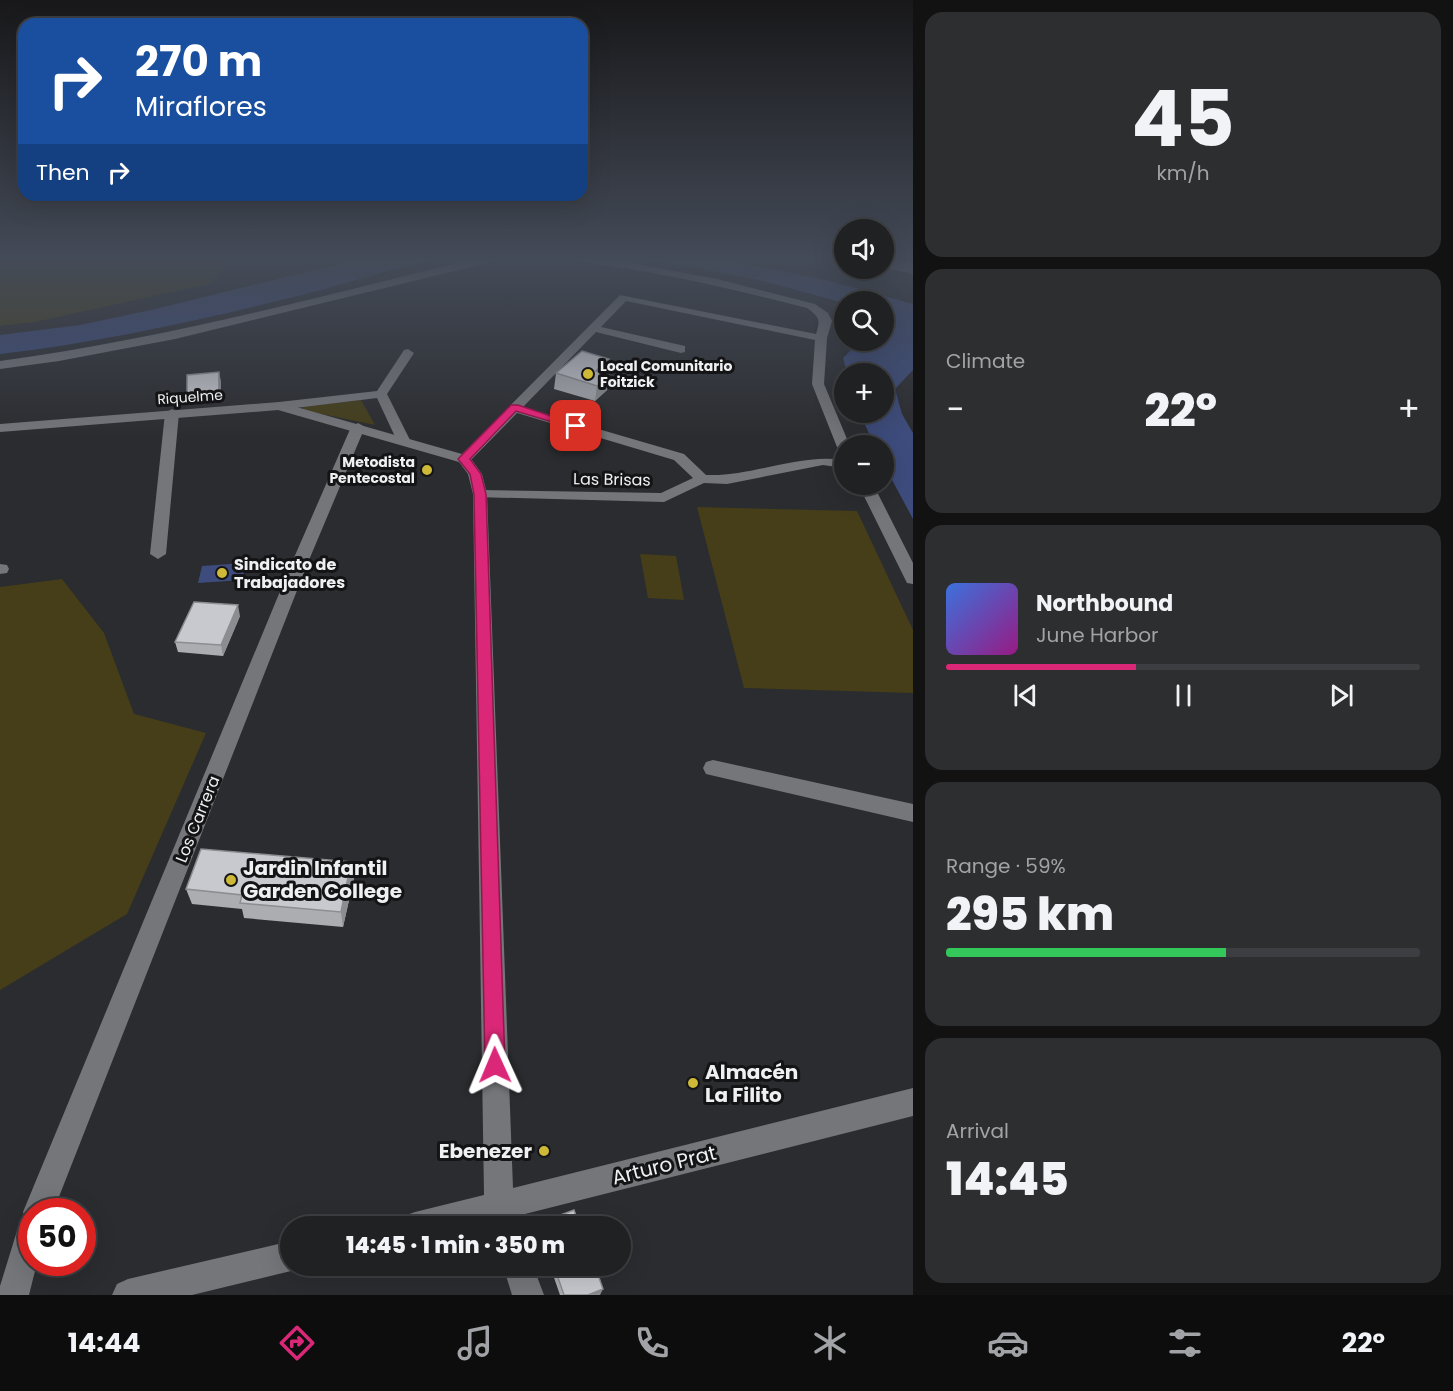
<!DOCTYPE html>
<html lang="en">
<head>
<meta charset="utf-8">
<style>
  body { margin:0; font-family:Poppins,sans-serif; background:#2d2e30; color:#f1f3f6; height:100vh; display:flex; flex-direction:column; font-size:22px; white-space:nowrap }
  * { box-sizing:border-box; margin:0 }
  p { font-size:20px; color:#a2a3a6 }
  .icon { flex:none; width:33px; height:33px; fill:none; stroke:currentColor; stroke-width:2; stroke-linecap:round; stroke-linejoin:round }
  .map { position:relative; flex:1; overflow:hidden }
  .drawer { display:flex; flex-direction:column; gap:12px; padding:12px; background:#121213; width:540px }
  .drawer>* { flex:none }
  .banner { position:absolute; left:18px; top:18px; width:570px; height:183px; border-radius:18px; box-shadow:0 6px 24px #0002,0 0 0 2px #3d3e41; background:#1a4fa0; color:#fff; overflow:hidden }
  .tools { position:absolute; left:834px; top:219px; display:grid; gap:12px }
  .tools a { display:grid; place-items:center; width:60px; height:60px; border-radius:50%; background:#202123; box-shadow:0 6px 24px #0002,0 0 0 2px #3d3e41; font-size:30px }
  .speed { position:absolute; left:18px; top:1198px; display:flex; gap:12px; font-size:30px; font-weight:700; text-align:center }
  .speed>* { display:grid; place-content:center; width:78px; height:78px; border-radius:50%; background:#202123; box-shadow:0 6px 24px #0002,0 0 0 2px #3d3e41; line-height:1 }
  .speed .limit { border:9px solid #d22; background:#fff; color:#111 }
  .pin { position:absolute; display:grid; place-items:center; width:51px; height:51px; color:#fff; margin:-26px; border-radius:12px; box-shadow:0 3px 9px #0006 }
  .me { position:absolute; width:66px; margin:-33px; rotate:359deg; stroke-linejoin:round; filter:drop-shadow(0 0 4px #0008) }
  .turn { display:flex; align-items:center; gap:21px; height:126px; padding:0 18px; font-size:27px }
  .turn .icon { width:78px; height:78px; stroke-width:2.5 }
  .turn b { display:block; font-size:42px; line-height:51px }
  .then { display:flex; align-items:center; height:57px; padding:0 18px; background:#0003; gap:12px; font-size:22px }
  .big { font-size:45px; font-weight:800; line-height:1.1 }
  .drawer .card { flex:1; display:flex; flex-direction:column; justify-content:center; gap:9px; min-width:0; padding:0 21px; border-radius:18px; background:#2d2e30 }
  .drawer .dial { align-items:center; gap:0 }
  .dial b { font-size:78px; line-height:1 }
  .song { display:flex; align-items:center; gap:18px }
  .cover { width:72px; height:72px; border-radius:9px; background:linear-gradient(135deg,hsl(220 70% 55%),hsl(310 70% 35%)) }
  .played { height:6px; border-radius:3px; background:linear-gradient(90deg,#db2777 40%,#3d3e41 40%) }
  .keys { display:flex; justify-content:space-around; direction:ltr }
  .heat { display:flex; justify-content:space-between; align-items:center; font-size:33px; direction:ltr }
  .charge { height:9px; border-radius:4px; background:linear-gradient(90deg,#34c759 59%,#3d3e41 0) }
  .trip { position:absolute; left:280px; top:1216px; width:351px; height:60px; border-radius:30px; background:#202123; box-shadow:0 6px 24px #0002,0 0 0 2px #3d3e41; font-weight:800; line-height:60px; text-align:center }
  .dock { display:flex; height:96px; justify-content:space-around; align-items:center; background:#0d0d0e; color:#a2a3a6 }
  .dock .icon { width:42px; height:42px }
  .dock .active { color:#db2777 }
  .dock b { font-size:27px; color:#f1f3f6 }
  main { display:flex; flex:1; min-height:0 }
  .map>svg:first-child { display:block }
  .green { fill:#453e19 }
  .water { fill:#3d4c7d }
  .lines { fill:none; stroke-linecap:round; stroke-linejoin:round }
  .street { fill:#75767a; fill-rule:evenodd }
  .secondary { fill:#75767a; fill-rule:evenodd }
  .wall { fill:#acadb1 }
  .shaded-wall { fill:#8c8d90 }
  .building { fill:#c8c9ce; stroke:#8c8d90; stroke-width:1.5 }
  .route { fill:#db2777; stroke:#8e194d; stroke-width:1.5 }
  .poi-dot { fill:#ceb838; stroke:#141416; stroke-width:2 }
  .labels { text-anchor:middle; stroke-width:6; stroke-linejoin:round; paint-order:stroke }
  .far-poi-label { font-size:14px; font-weight:bold; fill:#eff0f2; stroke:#141416; text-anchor:start }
  .far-street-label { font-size:14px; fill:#eff0f2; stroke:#141416 }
  .street-label { font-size:16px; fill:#eff0f2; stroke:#141416 }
  .poi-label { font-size:16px; font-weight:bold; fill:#eff0f2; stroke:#141416; text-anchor:start }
  .near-poi-label { font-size:20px; font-weight:bold; fill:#eff0f2; stroke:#141416; text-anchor:start }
  .near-street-label { font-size:20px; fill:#eff0f2; stroke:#141416 }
</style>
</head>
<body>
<main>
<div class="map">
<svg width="913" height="1295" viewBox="0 0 913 1295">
  <rect width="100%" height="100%" fill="#2b2c2f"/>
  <!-- green -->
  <path class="green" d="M0,258H237L209,284L35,322L0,326Z
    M361,400L375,425L303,410V407Z
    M697,507L857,511L913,630V693L744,688Z
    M640,554L676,556L684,600L648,598Z
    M62,579L104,633L134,714L206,733L127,914L0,990V587Z"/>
  <!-- water -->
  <path class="water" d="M363,258H444C397,266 352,282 306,294C205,319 103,342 0,354V335L80,325L151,310Z
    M631,258H708L728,261L826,280L913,304V370L895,389L902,414L913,433V519L884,465V446L874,445L860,413L884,412V374L847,373L843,358L856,345V341L884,340V302L844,303L763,281L688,266Z
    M245,563L243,580L198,583L202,566Z"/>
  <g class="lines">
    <!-- street -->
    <path class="street" d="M487,258H508L175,339L59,361L0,369V361C157,340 308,300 461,262Z
      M567,258L609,259L717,279L815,304L828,313L832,321L827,338L824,384L850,446H844V451L837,447L812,384L815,340L626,301L601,327L685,346V352L681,353L596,332L523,407L684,454L706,475C753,477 798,453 844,460V468L823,465L727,484L704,483L664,502L475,497L473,494L480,490L661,493L693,478L674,460L517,413L469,462H459L457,459L620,295L816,334C821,319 819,317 807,308C729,288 652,270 572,261Z
      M884,259L913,263V269L884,265Z
      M408,349L414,353L387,394L410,440L408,443H398L377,398L279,410L272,406L279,402L377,391L404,350Z
      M172,409L179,413L166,554L158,559L150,554L165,413Z
      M358,423L365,427L309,560L53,1212H32V1263H37L29,1295H0V1286L21,1218L25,1217L23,1212L293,560L351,427Z
      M858,484H873L913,563V584L907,583L905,579Z
      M0,564L7,565L9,569L7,573L0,574Z
      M713,760L913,804V822L706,774L703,768L706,762Z"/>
    <!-- secondary -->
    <path class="secondary" d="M884,261L913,268V274L884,267Z
      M279,402L469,456L482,474L487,494L513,1188L913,1088V1116L517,1216L520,1227H490L489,1223L474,1227H400L404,1216L415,1212L484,1195L473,494L468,474L459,462L278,410L0,432V424Z
      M291,1241V1266H302L291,1271L192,1295H112L117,1284L128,1279Z
      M503,1266H533L544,1295H512Z"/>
  </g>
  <!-- wall -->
  <path class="wall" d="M556,373L609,375L607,390L595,401L554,389Z
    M240,616L223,656L178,652L175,642Z
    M351,862L354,878L343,927L244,918L242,909L192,904L186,889Z
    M550,1266H595L600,1295H560Z"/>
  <!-- shaded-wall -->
  <path class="shaded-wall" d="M609,359L607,374L595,386L596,371Z
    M219,372L221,381V401L189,404L187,394Z
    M609,375L607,390L595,401L597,386Z
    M238,605L240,616L223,656L221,645Z
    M351,862L354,878L343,927L341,912Z
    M603,1289L600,1295H588Z"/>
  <!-- building -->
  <path class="building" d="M582,351L609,359L596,371L609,375L597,386L556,373Z
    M219,372V391L187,394V375Z
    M194,602L238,605L221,645L175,642Z
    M201,849L351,862L341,912L240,903L242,895L186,889Z
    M574,1210L580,1227H541L539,1223Z
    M554,1266H595L603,1289L588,1295H564Z"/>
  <!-- sky -->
  <linearGradient id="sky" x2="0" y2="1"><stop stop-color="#18181a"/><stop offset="0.59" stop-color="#444b58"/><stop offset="1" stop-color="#444b58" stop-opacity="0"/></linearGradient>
  <rect width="913" height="439" fill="url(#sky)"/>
  <!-- route -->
  <path class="route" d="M511,405H518L581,426L576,429L516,411L470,459L481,474L486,494L505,1065L502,1072L495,1075L488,1072L485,1065L474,494L470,474L458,459Z"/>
  <!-- markers -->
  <g class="poi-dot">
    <circle cx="588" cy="374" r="6"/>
    <circle cx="427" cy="470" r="6"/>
    <circle cx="222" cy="573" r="6"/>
    <circle cx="231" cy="880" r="6"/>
    <circle cx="693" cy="1083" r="6"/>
    <circle cx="544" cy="1151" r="6"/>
  </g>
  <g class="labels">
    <!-- far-poi labels -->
    <g class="far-poi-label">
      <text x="600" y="371">Local Comunitario<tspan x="600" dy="16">Foitzick</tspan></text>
      <text x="415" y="467" text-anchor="end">Metodista<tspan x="415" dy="16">Pentecostal</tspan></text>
    </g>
    <!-- far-street labels -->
    <g class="far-street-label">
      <text transform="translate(190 397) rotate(-4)" y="5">Riquelme</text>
    </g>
    <!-- street labels -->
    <g class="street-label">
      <text transform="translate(612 479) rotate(1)" y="6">Las Brisas</text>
      <text transform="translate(197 819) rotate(-68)" y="6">Los Carrera</text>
    </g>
    <!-- poi labels -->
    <g class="poi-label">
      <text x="234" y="570">Sindicato de<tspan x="234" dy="18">Trabajadores</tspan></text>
    </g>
    <!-- near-poi labels -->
    <g class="near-poi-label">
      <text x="243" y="875">Jardin Infantil<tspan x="243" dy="23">Garden College</tspan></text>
      <text x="705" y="1079">Almacén<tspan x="705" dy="23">La Filito</tspan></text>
      <text x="532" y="1158" text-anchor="end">Ebenezer</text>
    </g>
    <!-- near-street labels -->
    <g class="near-street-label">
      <text transform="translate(664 1165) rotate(-14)" y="7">Arturo Prat</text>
    </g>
  </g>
</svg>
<div class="tools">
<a><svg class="icon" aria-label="sound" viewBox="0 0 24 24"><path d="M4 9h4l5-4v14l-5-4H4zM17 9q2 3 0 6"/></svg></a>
<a><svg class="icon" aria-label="search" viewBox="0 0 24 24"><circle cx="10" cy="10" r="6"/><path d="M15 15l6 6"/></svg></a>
<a>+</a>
<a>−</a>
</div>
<div class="speed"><div class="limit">50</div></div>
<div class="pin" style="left:576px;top:426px;background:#d93025"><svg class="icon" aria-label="arrive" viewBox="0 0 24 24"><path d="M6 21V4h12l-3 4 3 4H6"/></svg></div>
<svg class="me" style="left:495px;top:1065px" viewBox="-20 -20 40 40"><path d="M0-17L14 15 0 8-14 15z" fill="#db2777" stroke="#fff" stroke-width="4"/></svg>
<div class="trip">14:45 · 1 min · 350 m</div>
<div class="banner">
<div class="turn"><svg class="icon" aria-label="right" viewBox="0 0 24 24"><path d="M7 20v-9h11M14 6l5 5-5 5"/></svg><div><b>270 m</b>Miraflores</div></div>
<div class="then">Then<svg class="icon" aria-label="right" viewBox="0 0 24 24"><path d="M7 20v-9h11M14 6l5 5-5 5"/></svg></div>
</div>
</div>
<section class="drawer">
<div class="card dial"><b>45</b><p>km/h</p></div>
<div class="card"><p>Climate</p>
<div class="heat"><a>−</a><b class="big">22°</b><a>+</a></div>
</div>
<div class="card">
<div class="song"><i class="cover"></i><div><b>Northbound</b><p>June Harbor</p></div></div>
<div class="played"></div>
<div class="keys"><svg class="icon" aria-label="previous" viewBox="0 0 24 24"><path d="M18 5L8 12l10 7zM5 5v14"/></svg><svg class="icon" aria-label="pause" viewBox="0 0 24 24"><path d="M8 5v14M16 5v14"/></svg><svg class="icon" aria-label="next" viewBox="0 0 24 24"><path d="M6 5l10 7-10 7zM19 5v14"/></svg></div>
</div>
<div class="card"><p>Range · 59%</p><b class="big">295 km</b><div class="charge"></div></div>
<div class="card"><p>Arrival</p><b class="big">14:45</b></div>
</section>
</main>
<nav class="dock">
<b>14:44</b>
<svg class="icon active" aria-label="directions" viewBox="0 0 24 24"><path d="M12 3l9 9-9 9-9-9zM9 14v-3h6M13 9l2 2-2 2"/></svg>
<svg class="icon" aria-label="music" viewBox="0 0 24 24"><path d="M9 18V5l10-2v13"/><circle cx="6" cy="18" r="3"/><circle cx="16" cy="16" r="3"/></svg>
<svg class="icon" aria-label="phone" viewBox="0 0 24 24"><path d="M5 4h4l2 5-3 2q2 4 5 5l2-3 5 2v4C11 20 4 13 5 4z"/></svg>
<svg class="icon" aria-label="climate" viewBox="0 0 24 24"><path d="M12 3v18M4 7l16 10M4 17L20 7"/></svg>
<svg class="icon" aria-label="car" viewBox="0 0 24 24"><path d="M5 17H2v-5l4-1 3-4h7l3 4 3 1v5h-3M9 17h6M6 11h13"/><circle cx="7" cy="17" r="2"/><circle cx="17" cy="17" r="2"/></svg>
<svg class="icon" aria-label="filters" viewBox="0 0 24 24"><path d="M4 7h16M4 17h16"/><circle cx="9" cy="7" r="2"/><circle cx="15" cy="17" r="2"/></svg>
<b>22°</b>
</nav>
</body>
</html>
